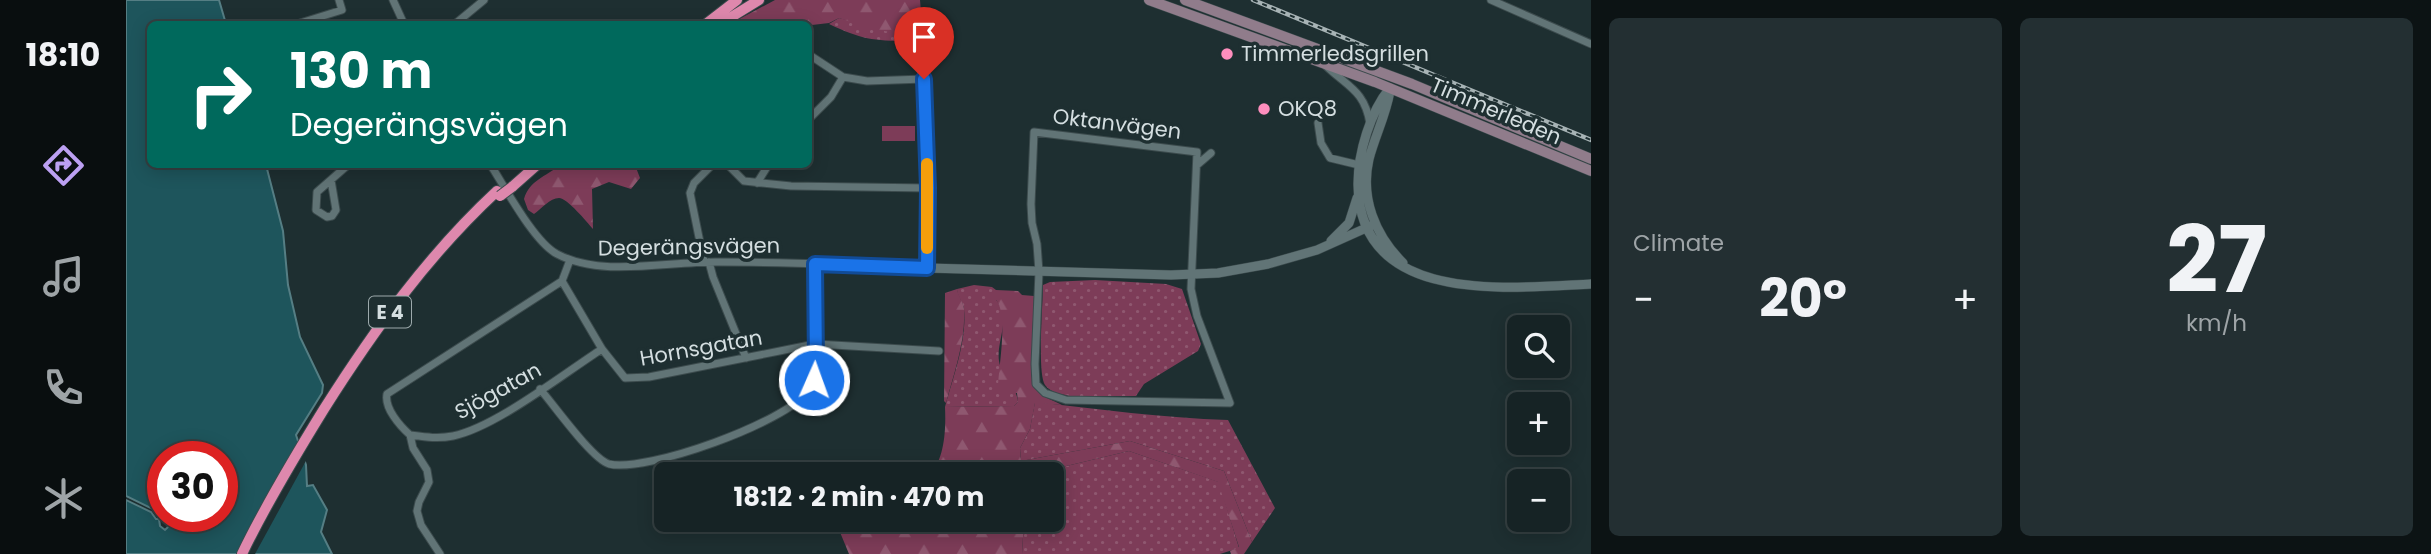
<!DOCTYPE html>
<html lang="en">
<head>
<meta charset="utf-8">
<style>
  body { margin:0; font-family:Poppins,sans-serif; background:#232f32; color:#f1f3f6; height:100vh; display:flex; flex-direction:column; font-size:26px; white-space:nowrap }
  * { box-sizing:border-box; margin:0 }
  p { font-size:23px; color:#9ea4a7 }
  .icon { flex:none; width:38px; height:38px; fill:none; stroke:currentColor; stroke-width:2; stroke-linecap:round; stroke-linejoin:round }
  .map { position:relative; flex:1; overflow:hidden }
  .details { display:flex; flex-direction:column; gap:18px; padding:18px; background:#0c1314; width:840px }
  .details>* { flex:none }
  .hud { position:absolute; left:21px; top:21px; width:665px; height:147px; border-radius:10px; box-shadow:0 4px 18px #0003,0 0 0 2px #354042; background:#00695c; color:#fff; overflow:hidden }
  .controls { position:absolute; left:1381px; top:315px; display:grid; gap:14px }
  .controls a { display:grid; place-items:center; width:63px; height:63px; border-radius:10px; background:#162325; box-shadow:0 4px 18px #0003,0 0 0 2px #354042; font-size:35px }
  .speed { position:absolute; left:21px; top:441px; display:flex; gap:14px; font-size:35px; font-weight:700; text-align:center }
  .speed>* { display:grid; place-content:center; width:91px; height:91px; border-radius:50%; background:#162325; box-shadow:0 4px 18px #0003,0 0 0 2px #354042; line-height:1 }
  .speed .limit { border:10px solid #d22; background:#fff; color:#111 }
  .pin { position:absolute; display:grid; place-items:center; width:60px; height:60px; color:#fff; margin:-72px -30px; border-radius:50% 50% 50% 0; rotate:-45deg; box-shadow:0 0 7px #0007 }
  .pin .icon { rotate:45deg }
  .me { position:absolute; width:77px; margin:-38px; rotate:2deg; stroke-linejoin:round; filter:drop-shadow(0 0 5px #0008) }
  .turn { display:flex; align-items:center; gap:24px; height:147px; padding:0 28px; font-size:32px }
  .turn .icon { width:91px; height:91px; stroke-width:2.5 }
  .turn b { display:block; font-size:49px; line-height:60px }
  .big { font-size:52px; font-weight:700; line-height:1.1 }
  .details .tile { flex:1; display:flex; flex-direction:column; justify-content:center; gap:10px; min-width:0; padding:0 24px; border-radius:10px; background:#232f32 }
  .details .dial { align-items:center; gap:0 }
  .dial b { font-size:91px; line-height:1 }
  .heat { display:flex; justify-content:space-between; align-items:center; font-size:38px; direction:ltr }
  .details .tiles { flex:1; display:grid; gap:18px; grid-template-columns:repeat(2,1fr) }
  .trip { position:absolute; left:528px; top:462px; width:410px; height:70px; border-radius:10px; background:#162325; box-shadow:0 4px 18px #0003,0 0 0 2px #354042; font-weight:700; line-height:70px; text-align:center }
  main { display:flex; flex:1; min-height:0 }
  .tab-bar { display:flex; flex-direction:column; width:126px; justify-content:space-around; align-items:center; background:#090e0f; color:#9ea4a7 }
  .tab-bar .icon { width:49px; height:49px }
  .tab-bar .active { color:#bca0f2 }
  .tab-bar b { font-size:32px; color:#f1f3f6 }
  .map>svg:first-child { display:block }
  .grass { fill:url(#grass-dots) }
  .forest { fill:url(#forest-firs) }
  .garden { fill:#7d3c58 }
  .water { fill:#1e555c; stroke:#557e84; stroke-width:2 }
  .pier { fill:#1e2f31 }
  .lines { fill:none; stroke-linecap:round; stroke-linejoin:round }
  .minor-casing { stroke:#3c4b4d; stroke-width:9 }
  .tertiary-casing { stroke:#3c4b4d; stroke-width:10 }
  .secondary-casing { stroke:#3c4b4d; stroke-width:11 }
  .trunk-casing { stroke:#3c4b4d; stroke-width:12 }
  .minor { stroke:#617476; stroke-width:7 }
  .tertiary { stroke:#617476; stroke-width:9 }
  .secondary { stroke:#907c8b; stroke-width:10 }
  .trunk { stroke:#de88ad; stroke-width:10 }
  .rail-casing { stroke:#a7b3b5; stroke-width:4.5 }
  .rail { stroke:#1e2f31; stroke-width:2; stroke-dasharray:5; stroke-linecap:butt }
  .trunk-bridge-casing { stroke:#3c4b4d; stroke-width:12; stroke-linecap:butt }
  .trunk-bridge { stroke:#de88ad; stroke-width:10 }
  .route-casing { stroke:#114b97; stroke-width:18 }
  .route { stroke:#1a73e8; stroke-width:12 }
  .slow { stroke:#f59e0b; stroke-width:12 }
  .poi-dot { fill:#fe8ebd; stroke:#1e2f31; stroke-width:2.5 }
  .labels { text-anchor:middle; stroke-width:7; stroke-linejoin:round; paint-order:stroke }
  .shield { fill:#1e2f31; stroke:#9daaac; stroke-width:2 }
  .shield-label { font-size:19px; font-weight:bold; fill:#d4dee0 }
  .poi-label { font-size:21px; fill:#d4dee0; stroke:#1e2f31; text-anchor:start }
  .street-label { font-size:21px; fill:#d4dee0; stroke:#1e2f31 }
</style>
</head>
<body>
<main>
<nav class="tab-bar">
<b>18:10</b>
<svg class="icon active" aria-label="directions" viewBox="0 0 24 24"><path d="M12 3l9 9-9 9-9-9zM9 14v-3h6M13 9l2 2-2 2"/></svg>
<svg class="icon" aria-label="music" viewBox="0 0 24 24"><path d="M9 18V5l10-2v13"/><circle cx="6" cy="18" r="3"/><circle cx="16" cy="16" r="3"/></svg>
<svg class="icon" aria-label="phone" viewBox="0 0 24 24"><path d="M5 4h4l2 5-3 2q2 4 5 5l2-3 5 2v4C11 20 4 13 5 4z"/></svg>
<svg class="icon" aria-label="climate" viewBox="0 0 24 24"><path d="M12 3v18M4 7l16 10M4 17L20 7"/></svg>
</nav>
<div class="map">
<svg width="1465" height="554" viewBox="0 0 1465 554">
  <defs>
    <pattern id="grass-dots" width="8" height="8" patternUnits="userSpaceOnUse" patternTransform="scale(1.75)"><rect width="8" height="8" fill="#7d3c58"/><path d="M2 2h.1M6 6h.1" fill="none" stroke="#8f5870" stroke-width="1.8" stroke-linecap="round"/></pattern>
    <pattern id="forest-firs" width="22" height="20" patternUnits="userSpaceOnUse" patternTransform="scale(1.75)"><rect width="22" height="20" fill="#7d3c58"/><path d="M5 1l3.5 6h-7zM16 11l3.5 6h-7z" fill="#8f5870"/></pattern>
  </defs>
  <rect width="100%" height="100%" fill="#1e2f31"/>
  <!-- grass -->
  <path class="grass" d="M713,18L777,34L782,41C747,41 735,39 703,24Z
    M969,280L1040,284L1056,289L1075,344L1072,351L1018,384L1010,396H944C935,394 925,393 919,385C911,373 917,303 917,285L924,282Z
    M848,285L866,287L870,290V300C886,318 870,341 873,361C875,376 891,386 892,402L888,406L819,407C827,377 841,341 838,309C837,301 831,296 831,289Z
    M909,402C973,409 1037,418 1102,420L1149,508L1126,542L1098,471L1004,441L895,461L894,448L904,429Z
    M1003,451L1093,482L1113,548L1094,554H896L898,520H926V474H907Z"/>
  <!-- forest -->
  <path class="forest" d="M649,0H794L797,35L782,41L777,34L746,29L713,18L703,23L686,25L683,30L682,24H604Z
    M434,165H509L514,178L505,189L483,182L466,189L467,229C461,222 441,198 433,198C424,198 415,209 408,214L402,210L398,199C404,180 419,177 434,165Z
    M831,289C832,296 837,301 838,309C840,340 828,373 820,403L818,401L819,293Z
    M870,290L892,291L896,295L908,296L905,372C909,397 917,395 936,405L909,403L904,429L894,448L895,461L1004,441L1098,471L1126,542L1118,554H1105L1104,551L1113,547L1092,482L1003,451L907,474H804C819,459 820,428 819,407L888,406L892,402L891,393L877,394L872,390C872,368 883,315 870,300Z
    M709,520H898L896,554H723Z"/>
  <!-- garden -->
  <path class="garden" d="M756,126H789V141H756Z"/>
  <!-- water -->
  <path class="water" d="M0,0H93L100,24H24V164L140,165L157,231L162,285L174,337L197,385L196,393L170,435L180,465L181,486L187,485L201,510L195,532L206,554H0V500L25,512L30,519H33L34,526L39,530L42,527L38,516H96V457H37V514L0,496Z"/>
  <!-- pier -->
  <path class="pier" d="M175,448L181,459L129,554H116Z"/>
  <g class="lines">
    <!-- minor casing -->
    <g class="minor-casing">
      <path id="minor" d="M267,0L278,24
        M1365,0L1465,44
        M171,24L216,10L213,0
        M329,24L358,0
        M682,54L717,77L741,81L798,79
        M1200,66C1222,87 1239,91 1244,124
        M682,120L705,97L717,77
        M1192,123L1195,143L1204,158L1233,165
        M908,132L1071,152L1065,289L1071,316L1104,403L940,400L919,393L910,384L909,364L913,272L911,244L906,223L905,204Z
        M364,164C379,187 408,242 431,254C476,278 542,261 593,262C663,262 732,265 801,268L802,188L796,39
        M601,164L618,181L665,186L802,188
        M1071,165L1085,153
        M205,180L210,210L206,216L201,217L190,210L191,192L223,164
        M631,183L643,164
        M578,262L564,193L568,183L587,164
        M583,262L587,277L620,358
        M436,281L476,349L499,378L523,377L689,344L813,351
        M414,389C428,405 466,459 483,464C520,473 661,422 682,391C688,383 689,374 690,365L689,264
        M284,435C274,426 258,408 261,394L436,281L444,260
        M314,554L295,525L291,511L293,502L303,482L301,470L287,448L284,435C299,437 312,439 327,436C370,427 437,374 476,349"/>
    </g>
    <!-- tertiary casing -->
    <g class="tertiary-casing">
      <path id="tertiary" d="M1264,88C1244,112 1232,153 1232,184C1233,306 1382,288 1465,284
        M1264,91C1260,115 1249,136 1243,159C1234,198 1249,235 1277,263
        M1205,241L1223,223L1231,198
        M801,268L1045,275L1092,273L1142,264L1191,250L1249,224"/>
    </g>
    <!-- secondary casing -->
    <g class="secondary-casing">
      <path id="secondary" d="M1023,0L1249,82L1465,171
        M1059,0L1286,84L1465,159"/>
    </g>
    <!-- trunk casing -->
    <g class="trunk-casing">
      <path id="trunk" d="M580,24L611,0
        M594,24L633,0
        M386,187L412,164
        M116,554C140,504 169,456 198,409C248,330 302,255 371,191"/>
    </g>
    <!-- minor -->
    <use href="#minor" class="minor"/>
    <!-- tertiary -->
    <use href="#tertiary" class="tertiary"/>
    <!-- secondary -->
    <use href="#secondary" class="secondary"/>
    <!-- trunk -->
    <use href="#trunk" class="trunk"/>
    <!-- rail casing -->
    <g class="rail-casing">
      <path id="rail" d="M1127,0L1465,140"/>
    </g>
    <!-- rail -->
    <use href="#rail" class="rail"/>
    <!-- trunk-bridge casing -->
    <g class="trunk-bridge-casing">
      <path id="trunk-bridge" d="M374,196L386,187"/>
    </g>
    <!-- trunk-bridge -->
    <use href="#trunk-bridge" class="trunk-bridge"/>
  </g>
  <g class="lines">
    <!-- route casing -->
    <g class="route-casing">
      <path id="route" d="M688,380L690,365L689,264L801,268L802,188L798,79"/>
    </g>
    <!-- route -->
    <use href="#route" class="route"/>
    <!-- slow -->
    <path class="slow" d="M801,164V248"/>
  </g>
  <!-- markers -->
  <g class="poi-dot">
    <circle cx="1101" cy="54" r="7"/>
    <circle cx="1138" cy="109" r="7"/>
  </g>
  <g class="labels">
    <!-- shield labels -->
    <rect class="shield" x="243" y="296.5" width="42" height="31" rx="5"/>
    <g class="shield-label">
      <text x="264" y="319">E 4</text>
    </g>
    <!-- poi labels -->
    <g class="poi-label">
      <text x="1115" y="61">Timmerledsgrillen</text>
      <text x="1152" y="116">OKQ8</text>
    </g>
    <!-- street labels -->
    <g class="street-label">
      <text transform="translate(1370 111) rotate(23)" y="7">Timmerleden</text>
      <text transform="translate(991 124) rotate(7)" y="7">Oktanvägen</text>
      <text transform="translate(563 247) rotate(-1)" y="7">Degerängsvägen</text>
      <text transform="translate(575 348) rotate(-10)" y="7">Hornsgatan</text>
      <text transform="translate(372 391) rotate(-29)" y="7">Sjögatan</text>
    </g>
  </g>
</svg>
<div class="controls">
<a><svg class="icon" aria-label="search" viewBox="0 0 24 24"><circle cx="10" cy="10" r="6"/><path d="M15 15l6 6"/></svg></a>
<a>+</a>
<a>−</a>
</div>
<div class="speed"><div class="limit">30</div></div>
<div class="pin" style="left:798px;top:79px;background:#d93025"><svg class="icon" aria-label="arrive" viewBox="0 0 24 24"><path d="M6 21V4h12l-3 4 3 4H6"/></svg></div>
<svg class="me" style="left:688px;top:380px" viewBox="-20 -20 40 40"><circle r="17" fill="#1a73e8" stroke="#fff" stroke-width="3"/><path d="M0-11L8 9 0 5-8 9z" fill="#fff"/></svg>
<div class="trip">18:12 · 2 min · 470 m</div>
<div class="hud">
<div class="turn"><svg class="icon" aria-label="right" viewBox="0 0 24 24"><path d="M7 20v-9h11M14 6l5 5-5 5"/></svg><div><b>130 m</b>Degerängsvägen</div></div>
</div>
</div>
<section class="details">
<div class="tiles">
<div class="tile"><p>Climate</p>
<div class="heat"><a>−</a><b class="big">20°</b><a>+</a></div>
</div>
<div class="tile dial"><b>27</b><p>km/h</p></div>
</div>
</section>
</main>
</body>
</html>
